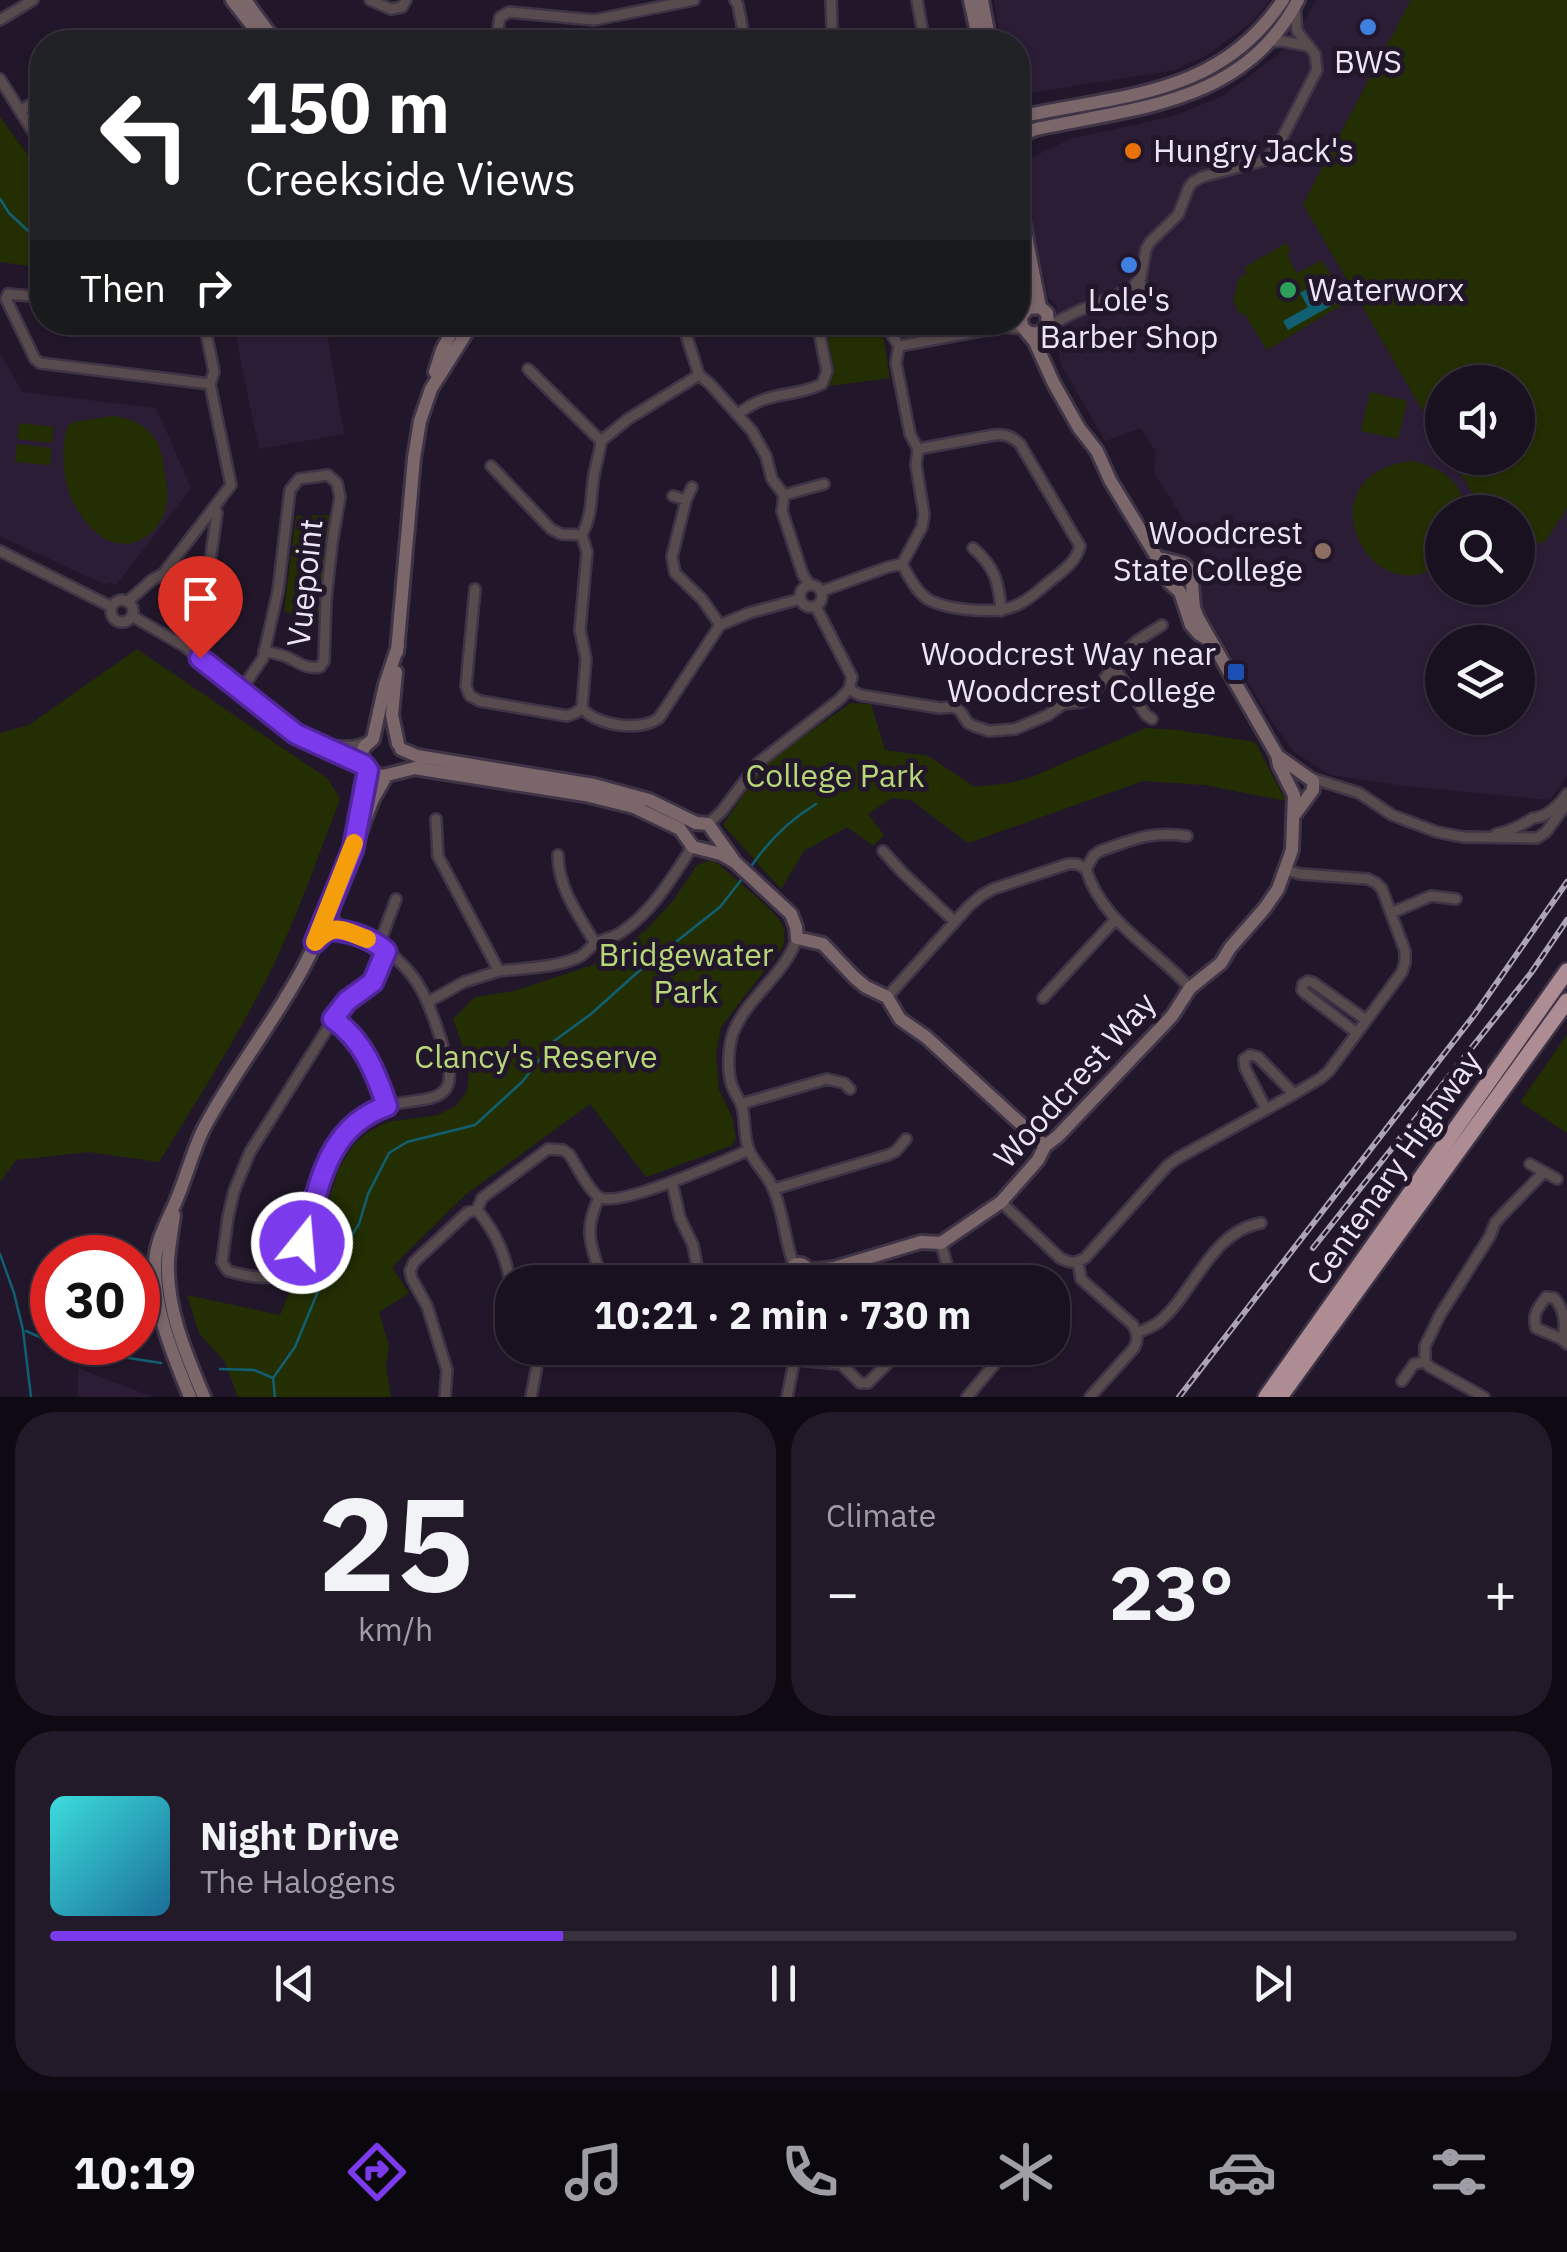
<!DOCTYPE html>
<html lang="en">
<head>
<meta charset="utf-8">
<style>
  body { margin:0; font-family:"IBM Plex Sans",sans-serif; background:#231a29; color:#f1f3f6; height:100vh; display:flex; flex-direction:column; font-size:38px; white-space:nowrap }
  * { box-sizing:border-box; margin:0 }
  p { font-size:32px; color:#9f9da5 }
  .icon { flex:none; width:55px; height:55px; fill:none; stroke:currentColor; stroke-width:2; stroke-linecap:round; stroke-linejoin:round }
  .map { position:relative; height:1397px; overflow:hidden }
  .side { display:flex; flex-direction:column; gap:15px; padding:15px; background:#0e0912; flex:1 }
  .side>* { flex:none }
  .guide { position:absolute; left:30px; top:30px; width:1000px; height:305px; border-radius:40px; box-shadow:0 2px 8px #0004,0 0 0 2px #38313e; background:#202124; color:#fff; overflow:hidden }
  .buttons { position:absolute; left:1425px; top:365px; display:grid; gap:20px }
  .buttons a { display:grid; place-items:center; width:110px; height:110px; border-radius:50%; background:#1a1120; box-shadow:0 2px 8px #0004,0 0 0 2px #38313e; font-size:50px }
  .speed { position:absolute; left:30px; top:1235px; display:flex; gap:20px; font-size:50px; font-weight:700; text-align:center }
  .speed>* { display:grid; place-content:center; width:130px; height:130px; border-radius:50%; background:#1a1120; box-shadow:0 2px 8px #0004,0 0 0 2px #38313e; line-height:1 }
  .speed .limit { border:15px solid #d22; background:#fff; color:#111 }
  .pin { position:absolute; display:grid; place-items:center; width:85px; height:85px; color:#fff; margin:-102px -42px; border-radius:50% 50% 50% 0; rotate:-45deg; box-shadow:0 0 10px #0007 }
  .pin .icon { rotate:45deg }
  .me { position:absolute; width:110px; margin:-55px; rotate:17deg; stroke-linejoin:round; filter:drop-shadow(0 0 8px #0008) }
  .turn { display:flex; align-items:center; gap:35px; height:210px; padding:0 50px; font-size:45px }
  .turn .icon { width:130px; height:130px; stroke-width:2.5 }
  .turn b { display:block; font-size:70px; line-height:85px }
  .then { display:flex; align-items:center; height:95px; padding:0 50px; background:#0003; gap:20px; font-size:38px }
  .big { font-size:75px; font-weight:800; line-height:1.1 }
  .side .tile { flex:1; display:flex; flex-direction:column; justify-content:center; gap:15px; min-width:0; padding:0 35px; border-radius:40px; background:#231a29 }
  .side .dial { align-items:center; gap:0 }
  .dial b { font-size:130px; line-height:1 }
  .song { display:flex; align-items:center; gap:30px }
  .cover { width:120px; height:120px; border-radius:15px; background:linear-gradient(135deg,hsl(180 70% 55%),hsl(200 70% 35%)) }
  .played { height:10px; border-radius:5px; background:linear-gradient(90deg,#7c3aed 35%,#38313e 35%) }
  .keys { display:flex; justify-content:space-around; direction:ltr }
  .heat { display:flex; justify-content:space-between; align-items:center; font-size:55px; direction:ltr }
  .side .tiles { flex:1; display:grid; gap:15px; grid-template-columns:1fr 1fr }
  .tile:last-child { grid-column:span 2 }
  .trip { position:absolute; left:495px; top:1265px; width:575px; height:100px; border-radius:40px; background:#1a1120; box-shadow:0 2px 8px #0004,0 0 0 2px #38313e; font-weight:800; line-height:100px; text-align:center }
  .tabs { display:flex; height:160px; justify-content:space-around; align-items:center; background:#0a070d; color:#9f9da5 }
  .tabs .icon { width:70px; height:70px }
  .tabs .on { color:#7c3aed }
  .tabs b { font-size:45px; color:#f1f3f6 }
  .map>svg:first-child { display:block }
  .built { fill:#2c1d37; fill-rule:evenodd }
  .green { fill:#232f02 }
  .water { fill:#115f72 }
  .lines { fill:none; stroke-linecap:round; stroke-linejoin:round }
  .stream { stroke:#115f72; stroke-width:2.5 }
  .street-casing { stroke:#3e3446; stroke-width:14 }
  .secondary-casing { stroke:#3e3446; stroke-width:18 }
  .highway-casing { stroke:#3e3446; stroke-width:20 }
  .street { stroke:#584b4e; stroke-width:9 }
  .secondary { stroke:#7b666a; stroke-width:12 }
  .highway { stroke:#ad8c93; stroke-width:15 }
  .rail-casing { stroke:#aca3b3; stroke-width:6 }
  .rail { stroke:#22172a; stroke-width:2.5; stroke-dasharray:8; stroke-linecap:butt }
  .route-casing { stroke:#51269a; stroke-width:25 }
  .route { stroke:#7c3aed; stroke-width:18 }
  .slow { stroke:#f59e0b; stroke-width:18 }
  .shop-dot { fill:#3f7fe0; stroke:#22172a; stroke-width:4 }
  .food-dot { fill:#e8710a; stroke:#22172a; stroke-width:4 }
  .leisure-dot { fill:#2e9e5b; stroke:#22172a; stroke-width:4 }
  .education-dot { fill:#8d6e63; stroke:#22172a; stroke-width:4 }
  .transit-dot { fill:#1a4fb4; stroke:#22172a; stroke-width:4 }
  .labels { text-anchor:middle; stroke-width:10; stroke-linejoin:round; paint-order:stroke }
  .poi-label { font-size:32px; fill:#ede5f3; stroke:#22172a }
  .street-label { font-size:32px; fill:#ede5f3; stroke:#22172a }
  .park-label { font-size:32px; fill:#b7d678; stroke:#22172a }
</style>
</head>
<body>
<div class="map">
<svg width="1567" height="1397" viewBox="0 0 1567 1397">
  <rect width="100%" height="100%" fill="#22172a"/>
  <!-- built -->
  <path class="built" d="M994,0H1270L1252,22L1207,55L1175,70L1023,94L1018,90V42H1001Z
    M1316,0H1411L1303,204L1442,444V458H1451L1484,512H1442V588H1518V541L1544,543L1567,508V776L1550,800L1406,786L1330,775L1293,751L1269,717L1200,605L1199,590L1207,558L1154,472L1156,452L1141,428L1105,441L1061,365L1056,335L1057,306L1049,298L1035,236L1024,168L1029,159L1070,139L1174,116L1223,96L1280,53L1303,24ZM1442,642H1518V718H1442Z
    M233,323H325L344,434L259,449Z
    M0,353L22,392L156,408L191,488L116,585L108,582L106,585L0,536Z
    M78,1368L153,1397H78Z"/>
  <!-- green -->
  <path class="green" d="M1411,0H1567V508L1544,543L1518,541V512H1484L1451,458H1518V382H1442V444L1303,204Z
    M0,117L42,174V268L0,262Z
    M1286,243L1291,251L1287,255L1297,273L1322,260L1347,302L1267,350L1244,313L1240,314L1233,301L1239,278L1247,273L1244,268Z
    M825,323H881L890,378L829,386L834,369Z
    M1370,392L1407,401L1398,439L1361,431Z
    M113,416C138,419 158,432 162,457C165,474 170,494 165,511C161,523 152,535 140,540C125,547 109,544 97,533C67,508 57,464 67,427L74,422Z
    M19,423L54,427L52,443L17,439Z
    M17,444L52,448L50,465L15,462Z
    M1412,461C1441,467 1462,481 1466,512H1442V563C1370,618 1299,474 1412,461Z
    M330,515L317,627L284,611L296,516Z
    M137,649L328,779L340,799C318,856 298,915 271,970C238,1036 198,1099 159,1162L89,1152L16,1160L0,1182V733L29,725Z
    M851,703L871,704L885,750L928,756L975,787L1009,783L1029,778L1146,728L1177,730L1255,742L1286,801L1205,785L1143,781L968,843L911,800L892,798L868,814L884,835L874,846L847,827L804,851L781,889L723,825L764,764Z
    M711,860L721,866C735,880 773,908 782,924C786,932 785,940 782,948L721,1027L716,1054L719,1090L732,1117L736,1138L731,1146L646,1177L590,1104L465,1195L392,1267L409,1293L379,1312L389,1346L386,1365L391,1397H238L225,1362L199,1333L187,1295L280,1315L292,1286L306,1270L339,1168L354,1144L368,1132L388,1122L438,1115L456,1106L467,1091L469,1079L467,1059L453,1019L475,997L514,991L590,966L618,952L647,929L673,901L697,865Z
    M1567,1035V1133L1520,1102Z"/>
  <!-- water -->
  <path class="water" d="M1325,278L1338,302L1288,330L1283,321L1308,307L1300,293Z"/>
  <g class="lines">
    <!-- stream -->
    <path class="stream" d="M0,199L9,213L42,244
      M750,868C768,841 788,821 816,804
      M0,1254L14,1293L23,1330L31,1397
      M26,1331L51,1342
      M53,1342L96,1353L161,1363
      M220,1369L254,1370L273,1378L275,1397
      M273,1378L295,1347L321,1284L359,1224L368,1194L389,1153L407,1142L475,1125L522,1082L554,1041L591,1014L639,971L720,907L742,879"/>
    <!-- street casing -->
    <g class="street-casing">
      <path id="street" d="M370,0L391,9L402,7L406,0
        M735,0L738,5L745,42
        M831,0L832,28L836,42
        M917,0L922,28L920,42
        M0,20L33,0
        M135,42L148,40L151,42
        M496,42L500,17L509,12L594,20L694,0
        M1270,42L1282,41L1307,46
        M0,79L42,146
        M20,111L42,97
        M1138,282L1159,299
        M42,297L8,294L6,299L35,359L40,363L210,384
        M682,322L699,375L710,384L752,431L766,456L772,479L784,495L782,511L803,575L810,585
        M888,322L889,330L899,346
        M1048,326L1076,312L1131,289L1141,277L1146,249L1150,242L1178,215L1189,187L1193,182L1202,177L1266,160L1281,140L1317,70L1315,54L1297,31L1295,6
        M899,346L1002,327L1024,329
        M528,369L601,441
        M699,375L628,419L601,441C600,453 596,463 594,475C590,499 593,513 582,535L587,552L580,630L586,659L582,708C596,726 641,732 659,718L720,625L749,613L800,599
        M738,414C770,389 791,399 822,384L827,371L817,322
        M491,466L551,529L561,534L582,535
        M784,495L824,484
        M673,496L686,500L692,487
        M686,500L672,557L675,573L702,599L720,625
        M973,548C995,567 999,582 1001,611
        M0,551L112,607
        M902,564C909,577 918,595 931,601C951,610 998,615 1017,605C1029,600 1039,590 1049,582C1062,571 1076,563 1080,546L1020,444C1011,436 1006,434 994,435L918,449
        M163,574L197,594L206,590L217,513L215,508
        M800 596a11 11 0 1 1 22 0a11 11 0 1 1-22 0Z
        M475,589L466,686L470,696L480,701L567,716L575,713L582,708
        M822,591L888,567L902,564L922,527L924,514L916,465L918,449L910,434L896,363L899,346
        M111 611a11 11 0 1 1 22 0a11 11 0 1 1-22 0Z
        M127,602L152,580L163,574L231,485L210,384L214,372L204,322
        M132,616L184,646L296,734L364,765
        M1115,668L1146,715L1152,719
        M849,689L860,695L940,708L954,707L960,711L968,723L974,726L989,731L1015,729L1048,715L1063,704L1082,702L1090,698L1124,653L1137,641L1162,625
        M241,690L263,658L278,591L290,490L299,479L328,475L337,483L340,497L332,543L326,600L324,661L320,667C307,669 301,664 289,658C281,654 272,653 264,651
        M331,746H353L368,742
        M1311,778L1359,793L1392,815L1437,832L1463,837L1537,838L1546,832
        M436,819L438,856L499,971C524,968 553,968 577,958C585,955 588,948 595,944C604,938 614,938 623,931C652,911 670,881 689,852L690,844
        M708,824L722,811L758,763L840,699L849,689L852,677L816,607
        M1546,832L1567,803
        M1496,834C1511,831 1521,826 1533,818C1547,817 1559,805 1567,794
        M883,851L902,872L955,922
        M558,855C558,888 579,916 595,943
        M1086,869L1094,855L1100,851C1135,839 1150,831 1187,836
        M334,910L333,917C344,937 360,933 377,944C422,973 429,1004 445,1052C465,1112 415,1094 381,1108C357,1118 337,1137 327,1161L296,1263C281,1285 250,1277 228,1271L222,1262L228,1217L234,1191L250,1152L341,1007L376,978L386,951
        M1391,913L1431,896L1456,899
        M379,945L396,899
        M887,997L969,906L982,895L993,889L1068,864H1077L1086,869C1102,923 1155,948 1190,988
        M1043,998L1115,920
        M428,1002L464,982L499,971
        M333,1019C363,1039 377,1073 387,1106
        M1357,1033L1306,994L1302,990L1303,984L1308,981L1314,983L1366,1020
        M741,1104L827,1079L844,1083L850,1089
        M1266,1109L1245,1068L1244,1059L1250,1055L1258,1057L1294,1094
        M1530,1164L1557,1179
        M672,1182L680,1218L693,1245L700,1282
        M774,1189L888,1155L896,1151L906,1139
        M599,1198C582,1232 592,1248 603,1282
        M1001,1202L1060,1258C1070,1263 1075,1264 1085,1258L1168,1165L1178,1158L1294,1094L1321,1078L1329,1071L1402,972L1405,962V951L1382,889L1376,883L1368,879L1300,874L1286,870
        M941,1243L948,1269L957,1282
        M1078,1262L1081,1279L1133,1325C1137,1334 1139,1339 1134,1348L1090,1397
        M794,1266C785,1242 784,1215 774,1191C769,1176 757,1167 750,1152C743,1138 746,1122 742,1107C740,1100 735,1094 732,1086C727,1071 728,1049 733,1033C747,997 785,975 797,938
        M512,1288C505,1256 499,1236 477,1210L482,1198L548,1149L563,1150L569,1154C576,1164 590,1194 601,1198C624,1206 723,1161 749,1150
        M1137,1333C1144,1330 1152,1327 1159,1322C1195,1292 1210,1232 1261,1223
        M1562,1339C1567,1326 1564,1308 1554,1298L1546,1297C1538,1308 1532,1314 1536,1328L1562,1339L1567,1344
        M700,1353L702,1348
        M796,1360L841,1364L887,1351L891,1354L890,1361L868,1383H860L841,1364
        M1402,1381L1414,1364L1425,1362
        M445,1397L447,1370L427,1306L412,1279L410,1271L414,1262L468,1212L477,1210
        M531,1397L538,1360L536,1348
        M787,1397L797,1348
        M967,1397L1008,1348
        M1484,1397L1430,1367L1425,1362V1346L1440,1315L1490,1236L1495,1223L1504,1213L1544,1172"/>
    </g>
    <!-- secondary casing -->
    <g class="secondary-casing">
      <path id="secondary" d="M232,0L265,42
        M245,0L267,30L279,42
        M970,0L979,42
        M982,0L990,42
        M1018,113L1033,114C1132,94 1222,92 1283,0
        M1018,136L1036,129C1137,107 1244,104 1298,0
        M1018,194L1040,307
        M1018,256L1028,308
        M1028,332L1037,334L1048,326L1047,313L1040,307L1028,308L1021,317L1022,326L1035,342L1053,382L1079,428L1097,451L1110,480L1164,569L1169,582L1180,592L1191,625L1199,634L1211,641
        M435,372L442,350L457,322
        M398,646L385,685L373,739L364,747L362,753L364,765L372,773L383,776L415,768L433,771L585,795L634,807L680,829L693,847L721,854L735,862L791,914L796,927L797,938L823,944L855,978L866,987L887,997L900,1019L926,1037L1045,1146
        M397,652L414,458L420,421L431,389L467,332L476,322
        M396,672L392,715L398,744
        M401,749L417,756L594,785L649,800L696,823L708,824L733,859
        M1279,757L1313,781V790L1296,813
        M361,813L368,770
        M174,1215C172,1230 169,1246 168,1261C166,1309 186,1354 204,1397
        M790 1273a9 9 0 1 1 18 0a9 9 0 1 1-18 0Z
        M808,1271L834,1268L921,1242L941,1243L1001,1202L1038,1160L1045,1146L1058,1136L1172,1016L1190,988L1221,963L1230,948L1265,908L1278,889L1292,850L1294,795L1279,765L1277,755L1198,618L1194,608L1191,571L1183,564L1156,557
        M190,1397C173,1355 154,1311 155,1266C155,1241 167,1223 176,1201C186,1178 192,1153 203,1130C232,1074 273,1024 303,968C331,916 351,854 373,799L387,775"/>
    </g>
    <!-- highway casing -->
    <g class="highway-casing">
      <path id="highway" d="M1266,1397L1567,971
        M1280,1397L1567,1001"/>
    </g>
    <!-- street -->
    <use href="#street" class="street"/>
    <!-- secondary -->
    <use href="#secondary" class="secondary"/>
    <!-- highway -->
    <use href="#highway" class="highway"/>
    <!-- rail casing -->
    <g class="rail-casing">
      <path id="rail" d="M1313,1248L1531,973L1567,920
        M1179,1397L1475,1014L1567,882"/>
    </g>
    <!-- rail -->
    <use href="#rail" class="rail"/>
  </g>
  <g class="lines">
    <!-- route casing -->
    <g class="route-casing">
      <path id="route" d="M200,658L296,734L364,765L368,770L353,849L315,942L327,930C347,929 371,938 386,951L373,982L347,1001L333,1019C363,1040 376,1073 387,1106C324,1128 320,1188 302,1243"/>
    </g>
    <!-- route -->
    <use href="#route" class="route"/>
    <!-- slow -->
    <path class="slow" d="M354,843L315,942C335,921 344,931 367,939"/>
  </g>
  <!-- markers -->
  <g class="shop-dot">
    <circle cx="1368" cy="27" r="10"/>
    <circle cx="1129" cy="265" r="10"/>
  </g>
  <circle class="food-dot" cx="1133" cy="151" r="10"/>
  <circle class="leisure-dot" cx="1288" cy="290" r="10"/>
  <circle class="education-dot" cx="1323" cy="551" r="10"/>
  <rect class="transit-dot" x="1226" y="662" width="20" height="20" rx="5"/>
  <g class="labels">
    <!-- poi labels -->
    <g class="poi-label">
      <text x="1368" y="73">BWS</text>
      <text x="1153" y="162" text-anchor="start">Hungry Jack's</text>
      <text x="1308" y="301" text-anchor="start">Waterworx</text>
      <text x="1129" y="311">Lole's<tspan x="1129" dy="37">Barber Shop</tspan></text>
      <text x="1303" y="544" text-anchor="end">Woodcrest<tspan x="1303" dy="37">State College</tspan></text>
      <text x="1216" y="665" text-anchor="end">Woodcrest Way near<tspan x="1216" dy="37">Woodcrest College</tspan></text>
    </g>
    <!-- street labels -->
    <g class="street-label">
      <text transform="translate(305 583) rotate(-84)" y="11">Vuepoint</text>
      <text transform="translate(1075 1080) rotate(-48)" y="11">Woodcrest Way</text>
      <text transform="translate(1394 1168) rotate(-55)" y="11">Centenary Highway</text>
    </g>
    <!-- park labels -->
    <g class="park-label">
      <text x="835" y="787">College Park</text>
      <text x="686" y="966">Bridgewater<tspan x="686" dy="37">Park</tspan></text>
      <text x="536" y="1068">Clancy's Reserve</text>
    </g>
  </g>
</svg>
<div class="buttons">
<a><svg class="icon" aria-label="sound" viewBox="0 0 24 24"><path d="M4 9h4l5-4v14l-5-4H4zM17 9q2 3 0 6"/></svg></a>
<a><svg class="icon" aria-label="search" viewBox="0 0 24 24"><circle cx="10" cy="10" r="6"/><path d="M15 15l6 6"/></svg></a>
<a><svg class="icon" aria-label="layers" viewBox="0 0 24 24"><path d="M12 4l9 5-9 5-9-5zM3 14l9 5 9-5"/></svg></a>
</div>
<div class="speed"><div class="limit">30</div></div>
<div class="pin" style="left:200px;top:658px;background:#d93025"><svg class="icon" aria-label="arrive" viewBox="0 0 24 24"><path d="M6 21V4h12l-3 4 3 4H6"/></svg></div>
<svg class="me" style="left:302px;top:1243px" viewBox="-20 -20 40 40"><circle r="17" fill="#7c3aed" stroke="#fff" stroke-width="3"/><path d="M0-11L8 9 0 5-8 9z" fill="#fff"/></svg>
<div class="trip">10:21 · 2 min · 730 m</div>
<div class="guide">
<div class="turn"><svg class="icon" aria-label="left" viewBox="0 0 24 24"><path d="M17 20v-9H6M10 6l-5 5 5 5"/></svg><div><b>150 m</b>Creekside Views</div></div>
<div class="then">Then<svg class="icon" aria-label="right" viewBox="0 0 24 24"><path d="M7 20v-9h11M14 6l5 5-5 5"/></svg></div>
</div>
</div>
<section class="side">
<div class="tiles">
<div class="tile dial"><b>25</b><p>km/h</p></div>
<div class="tile"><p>Climate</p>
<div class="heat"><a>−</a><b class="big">23°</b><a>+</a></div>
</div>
<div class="tile">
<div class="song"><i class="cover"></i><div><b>Night Drive</b><p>The Halogens</p></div></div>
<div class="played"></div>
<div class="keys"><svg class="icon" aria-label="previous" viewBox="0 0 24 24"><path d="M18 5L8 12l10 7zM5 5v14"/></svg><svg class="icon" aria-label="pause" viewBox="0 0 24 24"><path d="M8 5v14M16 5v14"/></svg><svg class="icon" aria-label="next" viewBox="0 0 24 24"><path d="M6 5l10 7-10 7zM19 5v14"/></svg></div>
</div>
</div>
</section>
<nav class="tabs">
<b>10:19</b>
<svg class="icon on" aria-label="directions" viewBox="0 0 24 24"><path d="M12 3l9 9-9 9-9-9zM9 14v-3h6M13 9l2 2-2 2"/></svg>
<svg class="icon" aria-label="music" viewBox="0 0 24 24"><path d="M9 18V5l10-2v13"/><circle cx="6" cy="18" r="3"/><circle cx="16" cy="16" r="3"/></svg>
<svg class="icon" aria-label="phone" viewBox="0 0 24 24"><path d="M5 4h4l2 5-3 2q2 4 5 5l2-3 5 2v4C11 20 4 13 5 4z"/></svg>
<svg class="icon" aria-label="climate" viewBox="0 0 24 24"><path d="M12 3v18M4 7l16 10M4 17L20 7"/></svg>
<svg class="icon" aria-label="car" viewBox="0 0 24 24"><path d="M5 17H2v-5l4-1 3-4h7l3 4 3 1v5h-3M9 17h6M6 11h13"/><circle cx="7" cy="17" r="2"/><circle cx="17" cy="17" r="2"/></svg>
<svg class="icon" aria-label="filters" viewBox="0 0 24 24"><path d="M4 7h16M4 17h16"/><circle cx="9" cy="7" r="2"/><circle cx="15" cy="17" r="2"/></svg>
</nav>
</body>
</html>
